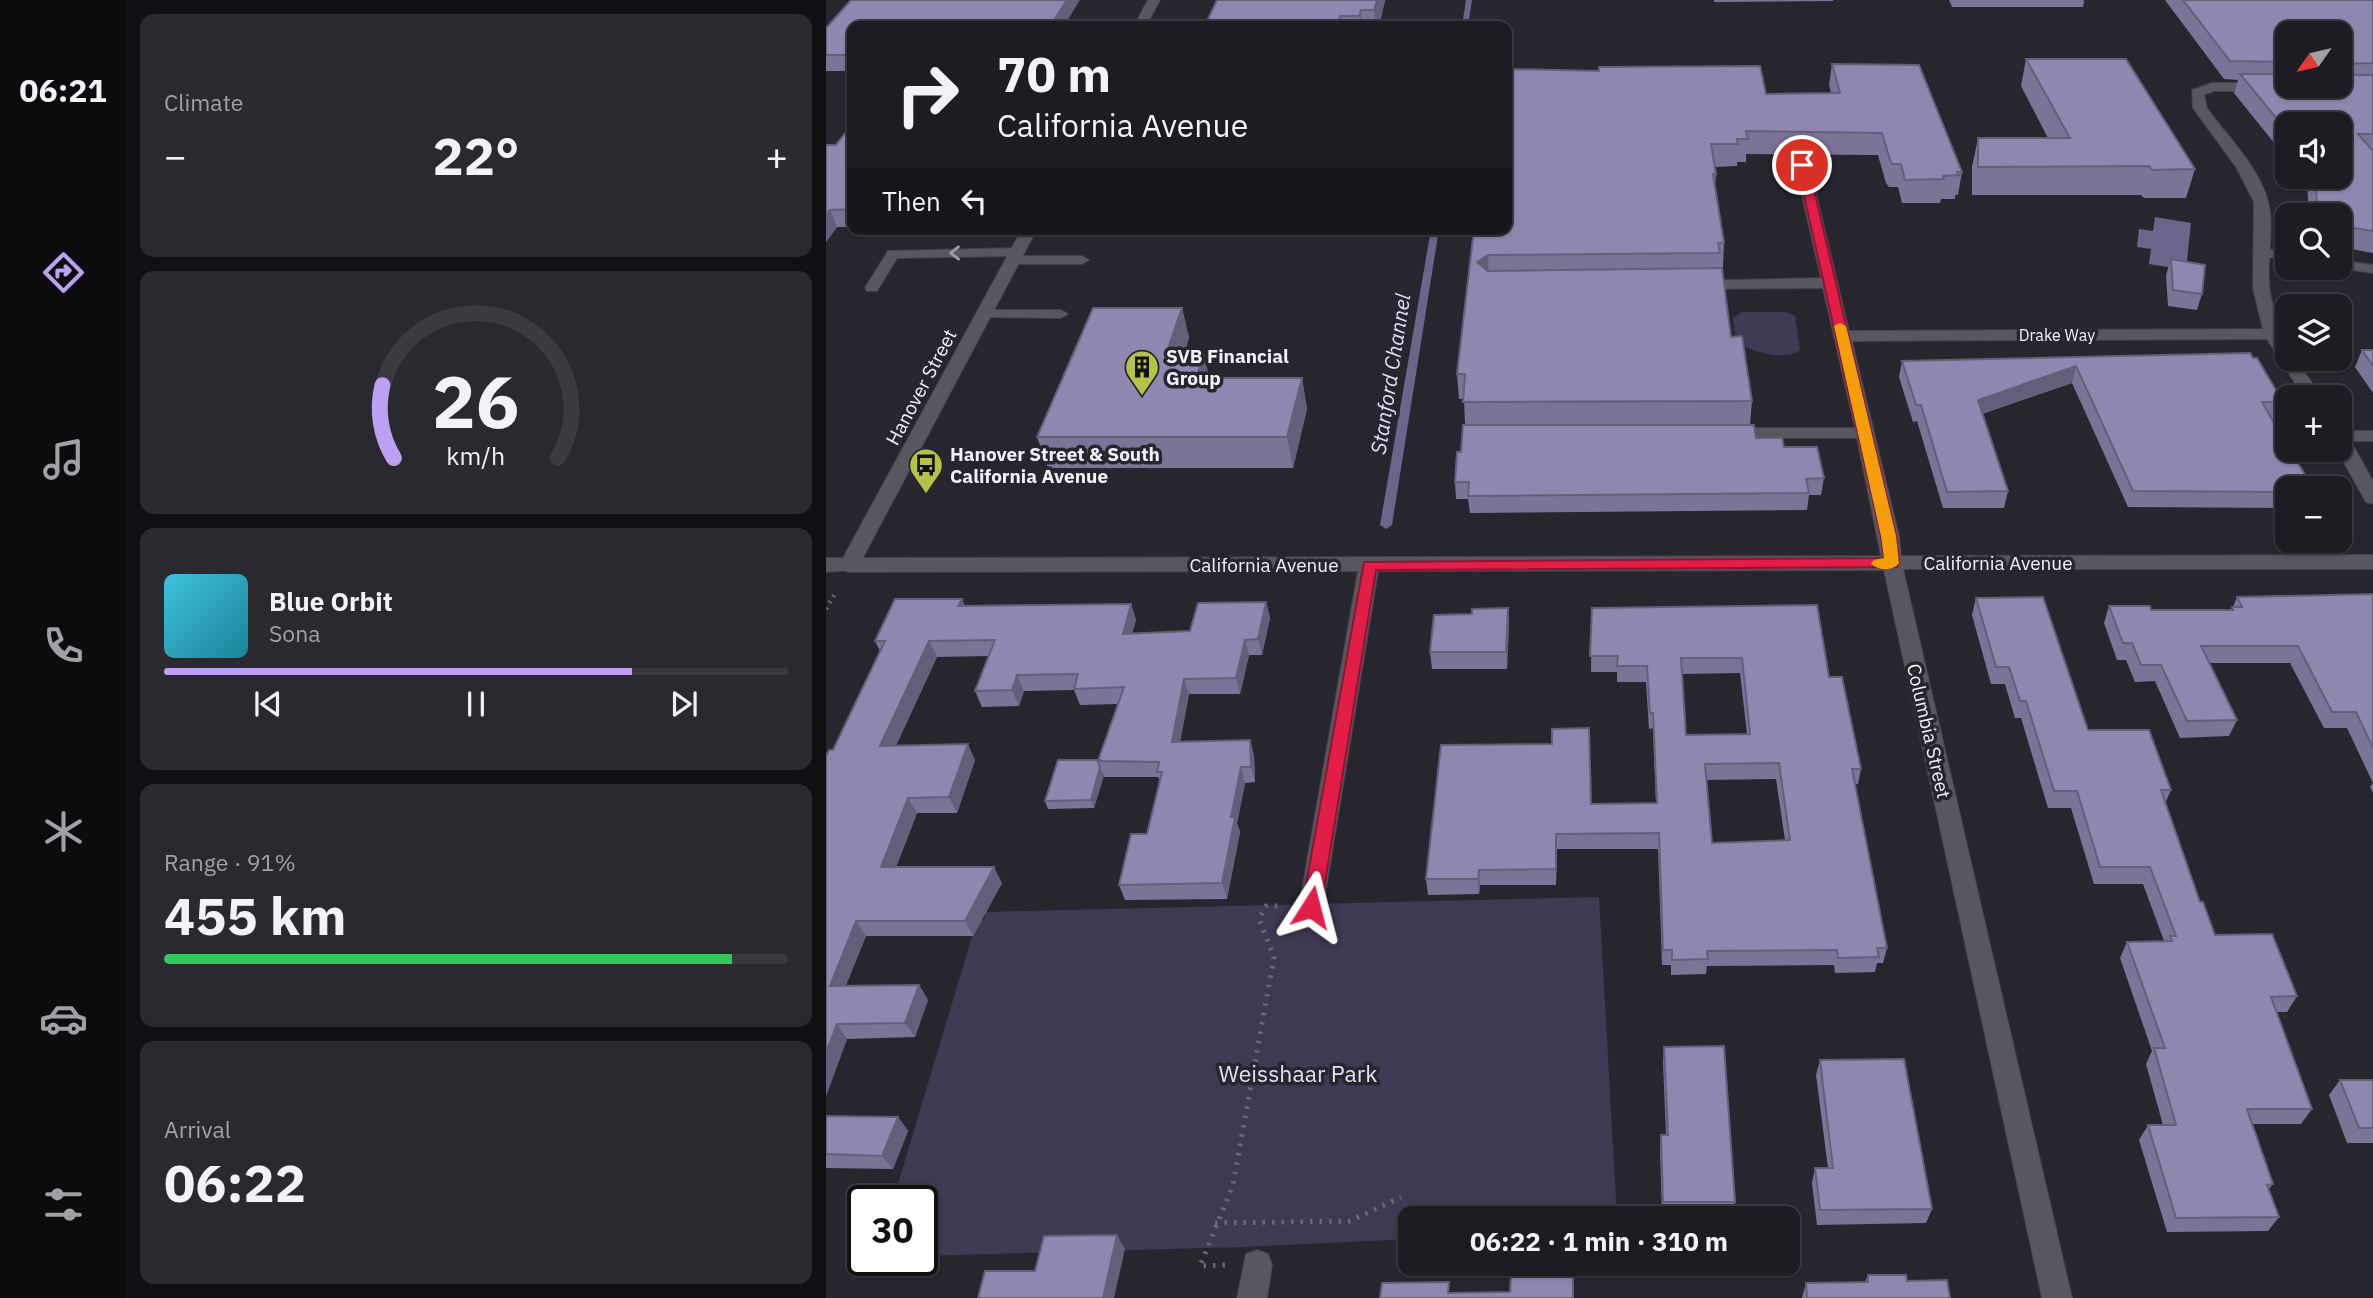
<!DOCTYPE html>
<html lang="en">
<head>
<meta charset="utf-8">
<style>
  body { margin:0; font-family:"IBM Plex Sans",sans-serif; background:#2a292f; color:#f1f3f6; height:100vh; display:flex; flex-direction:column; font-size:26px; white-space:nowrap }
  * { box-sizing:border-box; margin:0 }
  p { font-size:23px; color:#a0a1a5 }
  .icon { flex:none; width:38px; height:38px; fill:none; stroke:currentColor; stroke-width:2; stroke-linecap:round; stroke-linejoin:round }
  .map { position:relative; flex:1; overflow:hidden }
  .side { display:flex; flex-direction:column; gap:14px; padding:14px; background:#100f13; width:700px }
  .side>* { flex:none }
  .guide { position:absolute; left:21px; top:21px; width:665px; height:214px; border-radius:14px; box-shadow:0 2px 5px #0004,0 0 0 2px #3b3a40; background:#1d1c22; color:#f1f3f6; overflow:hidden }
  .needle { width:46px; rotate:236deg }
  .fabs { position:absolute; left:1449px; top:21px; display:grid; gap:14px }
  .fabs a { display:grid; place-items:center; width:77px; height:77px; border-radius:14px; background:#1d1c22; box-shadow:0 2px 5px #0004,0 0 0 2px #3b3a40; font-size:35px }
  .speed { position:absolute; left:21px; top:1185px; display:flex; gap:14px; font-size:35px; font-weight:700; text-align:center }
  .speed>* { display:grid; place-content:center; width:91px; height:91px; border-radius:50%; background:#1d1c22; box-shadow:0 2px 5px #0004,0 0 0 2px #3b3a40; line-height:1 }
  .speed .limit { border:4px solid #111; border-radius:10px; background:#fff; color:#111 }
  .pin { position:absolute; display:grid; place-items:center; width:60px; height:60px; color:#fff; margin:-30px; border:4px solid #fff; border-radius:50%; box-shadow:0 2px 7px #0007 }
  .me { position:absolute; width:77px; margin:-38px; rotate:9deg; stroke-linejoin:round; filter:drop-shadow(0 0 5px #0008) }
  .turn { display:flex; align-items:center; gap:24px; height:147px; padding:0 35px; font-size:32px }
  .turn .icon { width:91px; height:91px; stroke-width:2.5 }
  .turn b { display:block; font-size:49px; line-height:60px }
  .then { display:flex; align-items:center; height:66px; padding:0 35px; background:#0003; gap:14px; font-size:26px }
  .big { font-size:52px; font-weight:700; line-height:1.1 }
  .side .card { flex:1; display:flex; flex-direction:column; justify-content:center; gap:10px; min-width:0; padding:0 24px; border-radius:14px; background:#2a292f }
  .side .dial { align-items:center; gap:0 }
  .dial svg { height:182px; overflow:visible; fill:none; stroke:#3b3a40; stroke-width:7; stroke-linecap:round; text-anchor:middle }
  .dial text { fill:#f1f3f6; stroke:none }
  .song { display:flex; align-items:center; gap:21px }
  .cover { width:84px; height:84px; border-radius:10px; background:linear-gradient(135deg,hsl(190 70% 55%),hsl(190 70% 35%)) }
  .played { height:7px; border-radius:4px; background:linear-gradient(90deg,#bca0f2 75%,#3b3a40 75%) }
  .keys { display:flex; justify-content:space-around; direction:ltr }
  .heat { display:flex; justify-content:space-between; align-items:center; font-size:38px; direction:ltr }
  .charge { height:10px; border-radius:5px; background:linear-gradient(90deg,#34c759 91%,#3b3a40 0) }
  .trip { position:absolute; left:572px; top:1206px; width:402px; height:70px; border-radius:14px; background:#1d1c22; box-shadow:0 2px 5px #0004,0 0 0 2px #3b3a40; font-weight:700; line-height:70px; text-align:center }
  main { display:flex; flex:1; min-height:0 }
  .dock { display:flex; flex-direction:column; width:126px; justify-content:space-around; align-items:center; background:#0c0b0e; color:#a0a1a5 }
  .dock .icon { width:49px; height:49px }
  .dock .active { color:#bca0f2 }
  .dock b { font-size:32px; color:#f1f3f6 }
  .map>svg:first-child { display:block }
  .green { fill:#3f3953 }
  .water { fill:#6d648b }
  .lines { fill:none; stroke-linecap:round; stroke-linejoin:round }
  .stream { fill:#6d648b; fill-rule:evenodd }
  .service-casing { stroke:#424048; stroke-width:2 }
  .minor-casing { stroke:#424048; stroke-width:2 }
  .tertiary-casing { stroke:#424048; stroke-width:2 }
  .path-far1 { stroke:#6a6870; stroke-width:4.5; stroke-dasharray:2 5; stroke-linecap:butt }
  .path { stroke:#6a6870; stroke-width:5; stroke-dasharray:2.5 7; stroke-linecap:butt }
  .service { fill:#585661; fill-rule:evenodd }
  .minor { fill:#585661; fill-rule:evenodd }
  .tertiary { fill:#585661; fill-rule:evenodd }
  .wall { fill:#7c7497; fill-rule:evenodd }
  .shaded-wall { fill:#655e7b }
  .building { fill:#9087b0; stroke:#655e7b; stroke-width:2; fill-rule:evenodd }
  .oneway { stroke:#9d9ca4 }
  .route { fill:#e11d48; stroke:#92132f; stroke-width:2 }
  .slow { fill:#f59e0b }
  .labels { text-anchor:middle; stroke-width:7; stroke-linejoin:round; paint-order:stroke }
  .far-street-label { font-size:16px; fill:#f2f1f7; stroke:#27252e }
  .poi-label { font-size:19px; font-weight:bold; fill:#f2f1f7; stroke:#27252e; text-anchor:start }
  .street-label { font-size:19px; fill:#f2f1f7; stroke:#27252e }
  .water-label { font-size:21px; font-style:italic; fill:#e3def8; stroke:#27252e }
  .near-park-label { font-size:23px; fill:#e3def8; stroke:#27252e }
</style>
</head>
<body>
<main>
<nav class="dock">
<b>06:21</b>
<svg class="icon active" aria-label="directions" viewBox="0 0 24 24"><path d="M12 3l9 9-9 9-9-9zM9 14v-3h6M13 9l2 2-2 2"/></svg>
<svg class="icon" aria-label="music" viewBox="0 0 24 24"><path d="M9 18V5l10-2v13"/><circle cx="6" cy="18" r="3"/><circle cx="16" cy="16" r="3"/></svg>
<svg class="icon" aria-label="phone" viewBox="0 0 24 24"><path d="M5 4h4l2 5-3 2q2 4 5 5l2-3 5 2v4C11 20 4 13 5 4z"/></svg>
<svg class="icon" aria-label="climate" viewBox="0 0 24 24"><path d="M12 3v18M4 7l16 10M4 17L20 7"/></svg>
<svg class="icon" aria-label="car" viewBox="0 0 24 24"><path d="M5 17H2v-5l4-1 3-4h7l3 4 3 1v5h-3M9 17h6M6 11h13"/><circle cx="7" cy="17" r="2"/><circle cx="17" cy="17" r="2"/></svg>
<svg class="icon" aria-label="filters" viewBox="0 0 24 24"><path d="M4 7h16M4 17h16"/><circle cx="9" cy="7" r="2"/><circle cx="15" cy="17" r="2"/></svg>
</nav>
<section class="side">
<div class="card"><p>Climate</p>
<div class="heat"><a>−</a><b class="big">22°</b><a>+</a></div>
</div>
<div class="card dial"><svg viewBox="0 0 100 80">
<path d="M14 69A42 42 0 1 1 86 69"/>
<path d="M14 69A42 42 0 0 1 9 37" stroke="#bca0f2"/>
<text x="50" y="56" font-size="32" font-weight="700">26</text>
<text x="50" y="72" font-size="11">km/h</text>
</svg></div>
<div class="card">
<div class="song"><i class="cover"></i><div><b>Blue Orbit</b><p>Sona</p></div></div>
<div class="played"></div>
<div class="keys"><svg class="icon" aria-label="previous" viewBox="0 0 24 24"><path d="M18 5L8 12l10 7zM5 5v14"/></svg><svg class="icon" aria-label="pause" viewBox="0 0 24 24"><path d="M8 5v14M16 5v14"/></svg><svg class="icon" aria-label="next" viewBox="0 0 24 24"><path d="M6 5l10 7-10 7zM19 5v14"/></svg></div>
</div>
<div class="card"><p>Range · 91%</p><b class="big">455 km</b><div class="charge"></div></div>
<div class="card"><p>Arrival</p><b class="big">06:22</b></div>
</section>
<div class="map">
<svg width="1547" height="1298" viewBox="0 0 1547 1298">
  <rect width="100%" height="100%" fill="#27252e"/>
  <!-- green -->
  <path class="green" d="M915,312H960L969,316L974,350C958,362 924,352 910,340L907,318Z
    M773,897L791,1218H584V1239L416,1247L96,1256V1200H67L151,920L158,919L160,912Z"/>
  <!-- water -->
  <path class="water" d="M1329,217L1365,223L1360,270L1323,264L1325,249L1311,247L1313,229L1327,231Z"/>
  <g class="lines">
    <!-- stream -->
    <path class="stream" d="M640,0H646L642,26H636Z
      M605,229H613L566,525L560,529L554,525Z"/>
    <!-- service casing -->
    <g class="service-casing">
      <path id="service" d="M192,248L199,252L194,256H256L263,260L256,264H188L181,260L186,256L71,258L51,291H41L39,288L62,251Z
        M1434,248L1461,252V260L1429,255V249Z
        M1514,260L1547,265V273L1512,268Z
        M158,310H235L242,314L235,318L153,317L151,314Z
        M1514,431H1547V441H1514Z"/>
    </g>
    <!-- minor casing -->
    <g class="minor-casing">
      <path id="minor" d="M1386,83H1439L1445,87L1439,91H1388L1378,95L1381,108C1402,138 1440,173 1444,212C1447,239 1440,265 1444,292C1447,315 1461,337 1461,359H1469L1496,397H1478L1441,339L1026,341L1073,536L1075,556L1547,555V569H1077L1246,1298H1216L1058,570L552,571L497,907L494,914L485,917L476,914L473,907L532,571L23,572L16,570L13,565L16,560L23,558L1055,556L1031,438H901L892,433L901,428H1029L997,288L869,289L863,287L861,284L863,281L995,278L969,165L976,161L983,165L1023,331L1437,329L1427,288L1428,202L1410,167L1367,108L1366,90Z
        M1514,433L1523,438L1547,481V504L1540,502L1511,450H1514Z
        M431,1250L442,1254L446,1265L441,1298H411L420,1254Z"/>
    </g>
    <!-- tertiary casing -->
    <g class="tertiary-casing">
      <path id="tertiary" d="M322,0H334L320,26H308Z
        M196,229H211L33,565L30,570L0,572V558H17Z"/>
    </g>
    <!-- path-far1 -->
    <path class="path-far1" d="M0,609L10,592"/>
    <!-- path -->
    <path class="path" d="M389,1223L524,1221L575,1197
      M399,1265L374,1266L407,1185L448,957L433,919L440,906H454"/>
    <!-- service -->
    <use href="#service" class="service"/>
    <!-- minor -->
    <use href="#minor" class="minor"/>
    <!-- tertiary -->
    <use href="#tertiary" class="tertiary"/>
  </g>
  <!-- wall -->
  <path class="wall" d="M559,0L553,26H382L381,21Z
    M888,0H1007V1L888,2Z
    M1123,0H1258L1257,7H1126Z
    M1339,0H1547V253L1514,247V215H1483L1481,183L1476,177H1514L1461,124V159L1408,93L1412,80L1398,79ZM1461,33H1514V86H1461Z
    M26,26V71H0V28Z
    M1200,59L1369,169L1360,198H1318L1315,195H1146V167L1152,138H1222L1195,86Z
    M1006,64L1136,172L1132,195H1129V199H1115L1114,203H1076L1072,187H1063L1060,183L1052,155L920,154V162H911V166L889,167L890,174L889,187L898,243L897,267L893,268L905,337L926,401L924,425L930,438L958,447L998,478L995,495H983L981,510L644,513L642,499H630L629,482L639,425L638,399H633L631,374L648,229L940,94L1005,93L1003,85Z
    M26,124V227H11L0,242L10,145Z
    M1345,259L1376,294L1371,310L1342,306L1340,275Z
    M356,308L363,338L358,354L384,378H476L481,409L467,468H222L211,437Z
    M1536,350L1547,366V393L1529,367Z
    M1424,353L1457,402L1451,419H1446L1481,478L1476,488H1461V508L1302,507L1246,383L1156,414L1182,491L1178,508H1117L1091,421L1087,422L1073,377L1076,361Z
    M1547,594V793L1544,787L1547,783L1521,728H1498L1464,663H1383L1411,720L1403,736L1354,738L1329,681L1309,682L1300,660H1291L1278,623L1283,606L1325,610H1405L1406,607H1407L1411,597Z
    M1150,598L1262,730L1345,790L1339,804L1374,902L1389,935L1471,996L1461,1012H1450L1486,1109L1475,1124H1426L1447,1184L1443,1189L1453,1217L1442,1231L1341,1232L1313,1140L1322,1125H1337L1320,1064L1326,1051L1294,958L1301,942L1338,941L1317,884H1268L1245,808H1222L1195,718H1189L1179,684H1165L1146,615Z
    M136,599L139,606L305,604L310,620L306,633L364,631L440,602L444,618L436,655H423L414,694H363L354,742L424,740L428,756L429,782L419,783L411,823L414,832L401,899L299,900L293,885L321,834L334,781L332,777H278V775L268,808L222,809L219,801L273,760L292,704L254,705L248,690L198,691L193,706L156,707L149,691L163,656L111,657L70,745L149,760L131,813H91L70,867L176,883L147,936H40L20,985H93L102,1000L89,1037L21,1039L0,1096V756L7,750L54,651L49,641Z
    M682,608L683,625L681,669H606L604,652Z
    M766,608L1003,677L1035,769L1032,784H1029L1061,948L1057,963H1051L1049,972L1009,973L1008,965L881,966L880,974L845,975V965H836L832,849H731L730,885H654L653,894L602,895L600,879L765,804L830,803L827,728L823,729L820,682H791V672H765ZM914,673L921,734L860,735L856,674ZM950,779L959,840L886,843L880,780Z
    M838,1047L909,1202L907,1216L836,1217L834,1150L835,1135H840L837,1063Z
    M994,1060L1106,1209L1100,1223L991,1225L986,1183L989,1168H1002L990,1075Z
    M1514,1080H1547V1143H1521L1503,1095Z
    M0,1116L72,1117L82,1131L67,1169L0,1168Z
    M1042,1275L1081,1281L1124,1298H976L980,1283L1039,1282Z"/>
  <!-- shaded-wall -->
  <path class="shaded-wall" d="M241,0H254L238,26H224Z
    M551,0H559L553,26H550L548,10Z
    M535,10L536,26H534L533,16Z
    M514,16L515,26H511Z
    M4,210L11,227L0,242V214Z
    M662,255L663,279L651,262Z
    M356,308L363,338L347,384L340,354Z
    M378,354L385,385L370,378Z
    M1250,366L1246,383L1148,416L1152,400Z
    M476,378L481,409L467,468L461,437Z
    M136,599L142,615L132,606Z
    M440,602L444,618L436,655L432,639Z
    M305,604L310,620L302,650L297,634Z
    M682,608L683,625L681,669L680,652Z
    M419,640L423,655L414,694L410,678Z
    M103,641L111,657L63,761L54,746Z
    M191,675L198,691L193,706L186,690Z
    M358,679L363,694L351,757L346,742Z
    M424,740L428,756L429,782L425,767Z
    M142,744L149,760L131,813L123,797Z
    M274,767L278,775L268,808L265,800Z
    M415,767L419,783L411,823L414,832L401,899L396,883L405,817Z
    M82,798L91,813L64,883L55,867Z
    M168,867L176,883L147,936L139,921Z
    M653,870L654,885L653,894L652,879Z
    M30,921L40,936L14,1000L4,986Z
    M93,985L102,1000L89,1037L79,1023Z
    M11,1024L21,1039L0,1096V1053Z
    M72,1117L82,1131L67,1169L56,1156Z
    M291,1235L299,1249L288,1298H277Z"/>
  <!-- building -->
  <path class="building" d="M25,0H241L224,26H26V55H0V28Z
    M391,0H551L548,10H535L533,16H514L511,26H387L389,21H381Z
    M1357,0H1547V63L1514,64V33H1461V62L1404,61Z
    M1200,59H1300L1369,169L1326,170L1323,166L1152,167V138H1244Z
    M1006,64L1093,65L1136,172H1131L1133,175L1117,176L1118,179L1079,180L1075,164H1066L1064,160L1056,133L920,131L922,139H911L912,144H885L890,174H887L898,243H892L894,253L662,255L651,262L662,271L896,268L905,337L916,336L926,401L637,402L639,374H631L648,229H681V69L773,71V67L934,66L940,94L1014,93Z
    M1414,74H1461V86H1514V75H1547V134H1532L1547,151V231L1514,226V215H1492L1489,177H1514V124H1461V131Z
    M26,124V209L4,210L0,214V145H10Z
    M1345,259L1379,265L1376,294L1347,290Z
    M267,308H356L340,354H378L370,378H476L461,437H211Z
    M1536,350H1547V366Z
    M1424,353L1427,358H1431L1457,402H1436L1461,445V450H1464L1481,478H1467L1473,488H1461V492L1307,491L1250,366L1152,400L1182,491L1121,492L1095,405H1090L1076,361Z
    M637,425H928L930,438H956L958,447H991L998,478L980,479L983,493L642,496L643,482H629L631,452H635Z
    M1547,594V748L1530,712H1506L1472,646H1375L1411,720L1361,721L1335,665H1315L1306,643H1297L1283,606H1324L1325,610H1407L1406,607H1416L1411,597Z
    M1217,597L1262,730H1323L1345,790H1335L1374,902H1377L1389,935L1446,934L1471,996L1445,997L1486,1109H1421L1447,1184L1441,1185L1453,1217L1350,1218L1322,1125H1350L1328,1048H1339L1301,942L1346,941L1344,936H1350L1324,867H1274L1251,791H1228L1200,701H1194L1183,667H1170L1150,598Z
    M69,599H136L132,606L305,604L297,634L364,631L372,603L440,602L432,639L419,640L410,678L358,679L346,742L424,740L425,767H415L405,817H409L396,883L293,885L305,834H321L336,772H331L333,762L272,761L298,687L248,689L252,674L191,675L186,690L149,691L169,640L103,641L54,746L142,744L123,797L82,798L55,867H168L139,921H30L4,986L93,985L79,1023L11,1024L0,1053V756L3,750H7L59,641H49Z
    M991,605L1003,677H1016L1035,769H1026L1061,948H1051L1053,957L1012,958L1011,950L881,951L882,959L846,960V950H837L833,833L730,834V869L653,870L652,879H600L615,745L726,744V729L763,728L765,804L831,803L827,713H824L821,666H791L792,656H764L766,608ZM855,658H916L924,734L860,735ZM953,763L964,840L886,843L879,764Z
    M682,608L680,652H604L608,615L646,614V609Z
    M232,760H273L272,761L274,767L265,800L219,801Z
    M898,1046L909,1202H837L835,1135H842L838,1047Z
    M1078,1059L1106,1209L994,1210L989,1168H1007L994,1060Z
    M1514,1080H1547V1128H1533Z
    M0,1116L72,1117L56,1156L0,1154Z
    M291,1235L277,1298H152L159,1271H209L218,1236Z
    M694,1264H747V1298H554L556,1283L623,1282L622,1293L684,1292L685,1277H694Z
    M1042,1275H1080L1081,1281L1121,1280L1124,1298H981L980,1283L1042,1282Z"/>
  <!-- one-way arrows -->
  <defs><path id="oneway-chevron" d="M-2-3.5L2.5 0L-2 3.5" fill="none" stroke-width="1.6" stroke-linecap="round" stroke-linejoin="round" transform="scale(1.75)"/></defs>
  <use class="oneway" href="#oneway-chevron" transform="translate(129 253) rotate(179)"/>
  <!-- route -->
  <path class="route" d="M976,162L982,165L1070,536L1073,563L1071,567L550,570L495,907L492,912L485,914L479,912L476,907L538,562L1058,558L1055,536L971,165Z"/>
  <!-- slow -->
  <path class="slow" d="M1014,323L1020,326L1070,536L1073,563C1068,571 1051,571 1045,563L1048,560L1058,558L1055,536L1008,326Z"/>
  <!-- icons -->
  <defs>
    <g id="building-pin" transform="scale(1.75)"><path d="M0 17L-7.5 6A9.5 9.5 0 1 1 7.5 6Z" fill="#b5c249" stroke="#27252e"/><path d="M-4-6H4V6H1V3H-1V6H-4ZM-2.5-4.3h1.7v1.8h-1.7ZM.8-4.3h1.7v1.8H.8ZM-2.5-1h1.7V.8h-1.7ZM.8-1h1.7V.8H.8Z" fill="#111"/></g>
    <g id="bus-pin" transform="scale(1.75)"><path d="M0 17L-7.5 6A9.5 9.5 0 1 1 7.5 6Z" fill="#b5c249" stroke="#27252e"/><path d="M-5-6H5V4H4V6H2V4H-2V6H-4V4H-5ZM-3.5-4V0h7V-4ZM-3.5 1.2v1.5H-2V1.2ZM2 1.2v1.5H3.5V1.2Z" fill="#111"/></g>
  </defs>
  <g fill-rule="evenodd">
    <use href="#building-pin" x="316" y="367"/>
    <use href="#bus-pin" x="100" y="465"/>
  </g>
  <g class="labels">
    <!-- far-street labels -->
    <g class="far-street-label">
      <text x="1231" y="341">Drake Way</text>
    </g>
    <!-- poi labels -->
    <g class="poi-label">
      <text x="340" y="363">SVB Financial<tspan x="340" dy="22">Group</tspan></text>
      <text x="124" y="461">Hanover Street &amp; South<tspan x="124" dy="22">California Avenue</tspan></text>
    </g>
    <!-- street labels -->
    <g class="street-label">
      <text transform="translate(95 387) rotate(-62)" y="7">Hanover Street</text>
      <text x="1172" y="570">California Avenue</text>
      <text x="438" y="572">California Avenue</text>
      <text transform="translate(1103 731) rotate(77)" y="7">Columbia Street</text>
    </g>
    <!-- water labels -->
    <g class="water-label">
      <text transform="translate(565 374) rotate(-81)" y="7">Stanford Channel</text>
    </g>
    <!-- near-park labels -->
    <g class="near-park-label">
      <text x="472" y="1082">Weisshaar Park</text>
    </g>
  </g>
</svg>
<div class="fabs">
<a><svg class="needle" viewBox="-14 -14 28 28"><path d="M0-13l5 13h-10z" fill="#e53935"/><path d="M0 13l5-13h-10z" fill="#a0a1a5"/></svg></a>
<a><svg class="icon" aria-label="sound" viewBox="0 0 24 24"><path d="M4 9h4l5-4v14l-5-4H4zM17 9q2 3 0 6"/></svg></a>
<a><svg class="icon" aria-label="search" viewBox="0 0 24 24"><circle cx="10" cy="10" r="6"/><path d="M15 15l6 6"/></svg></a>
<a><svg class="icon" aria-label="layers" viewBox="0 0 24 24"><path d="M12 4l9 5-9 5-9-5zM3 14l9 5 9-5"/></svg></a>
<a>+</a>
<a>−</a>
</div>
<div class="speed"><div class="limit">30</div></div>
<div class="pin" style="left:976px;top:165px;background:#d93025"><svg class="icon" aria-label="arrive" viewBox="0 0 24 24"><path d="M6 21V4h12l-3 4 3 4H6"/></svg></div>
<svg class="me" style="left:485px;top:907px" viewBox="-20 -20 40 40"><path d="M0-17L14 15 0 8-14 15z" fill="#e11d48" stroke="#fff" stroke-width="4"/></svg>
<div class="trip">06:22 · 1 min · 310 m</div>
<div class="guide">
<div class="turn"><svg class="icon" aria-label="right" viewBox="0 0 24 24"><path d="M7 20v-9h11M14 6l5 5-5 5"/></svg><div><b>70 m</b>California Avenue</div></div>
<div class="then">Then<svg class="icon" aria-label="left" viewBox="0 0 24 24"><path d="M17 20v-9H6M10 6l-5 5 5 5"/></svg></div>
</div>
</div>
</main>
</body>
</html>
